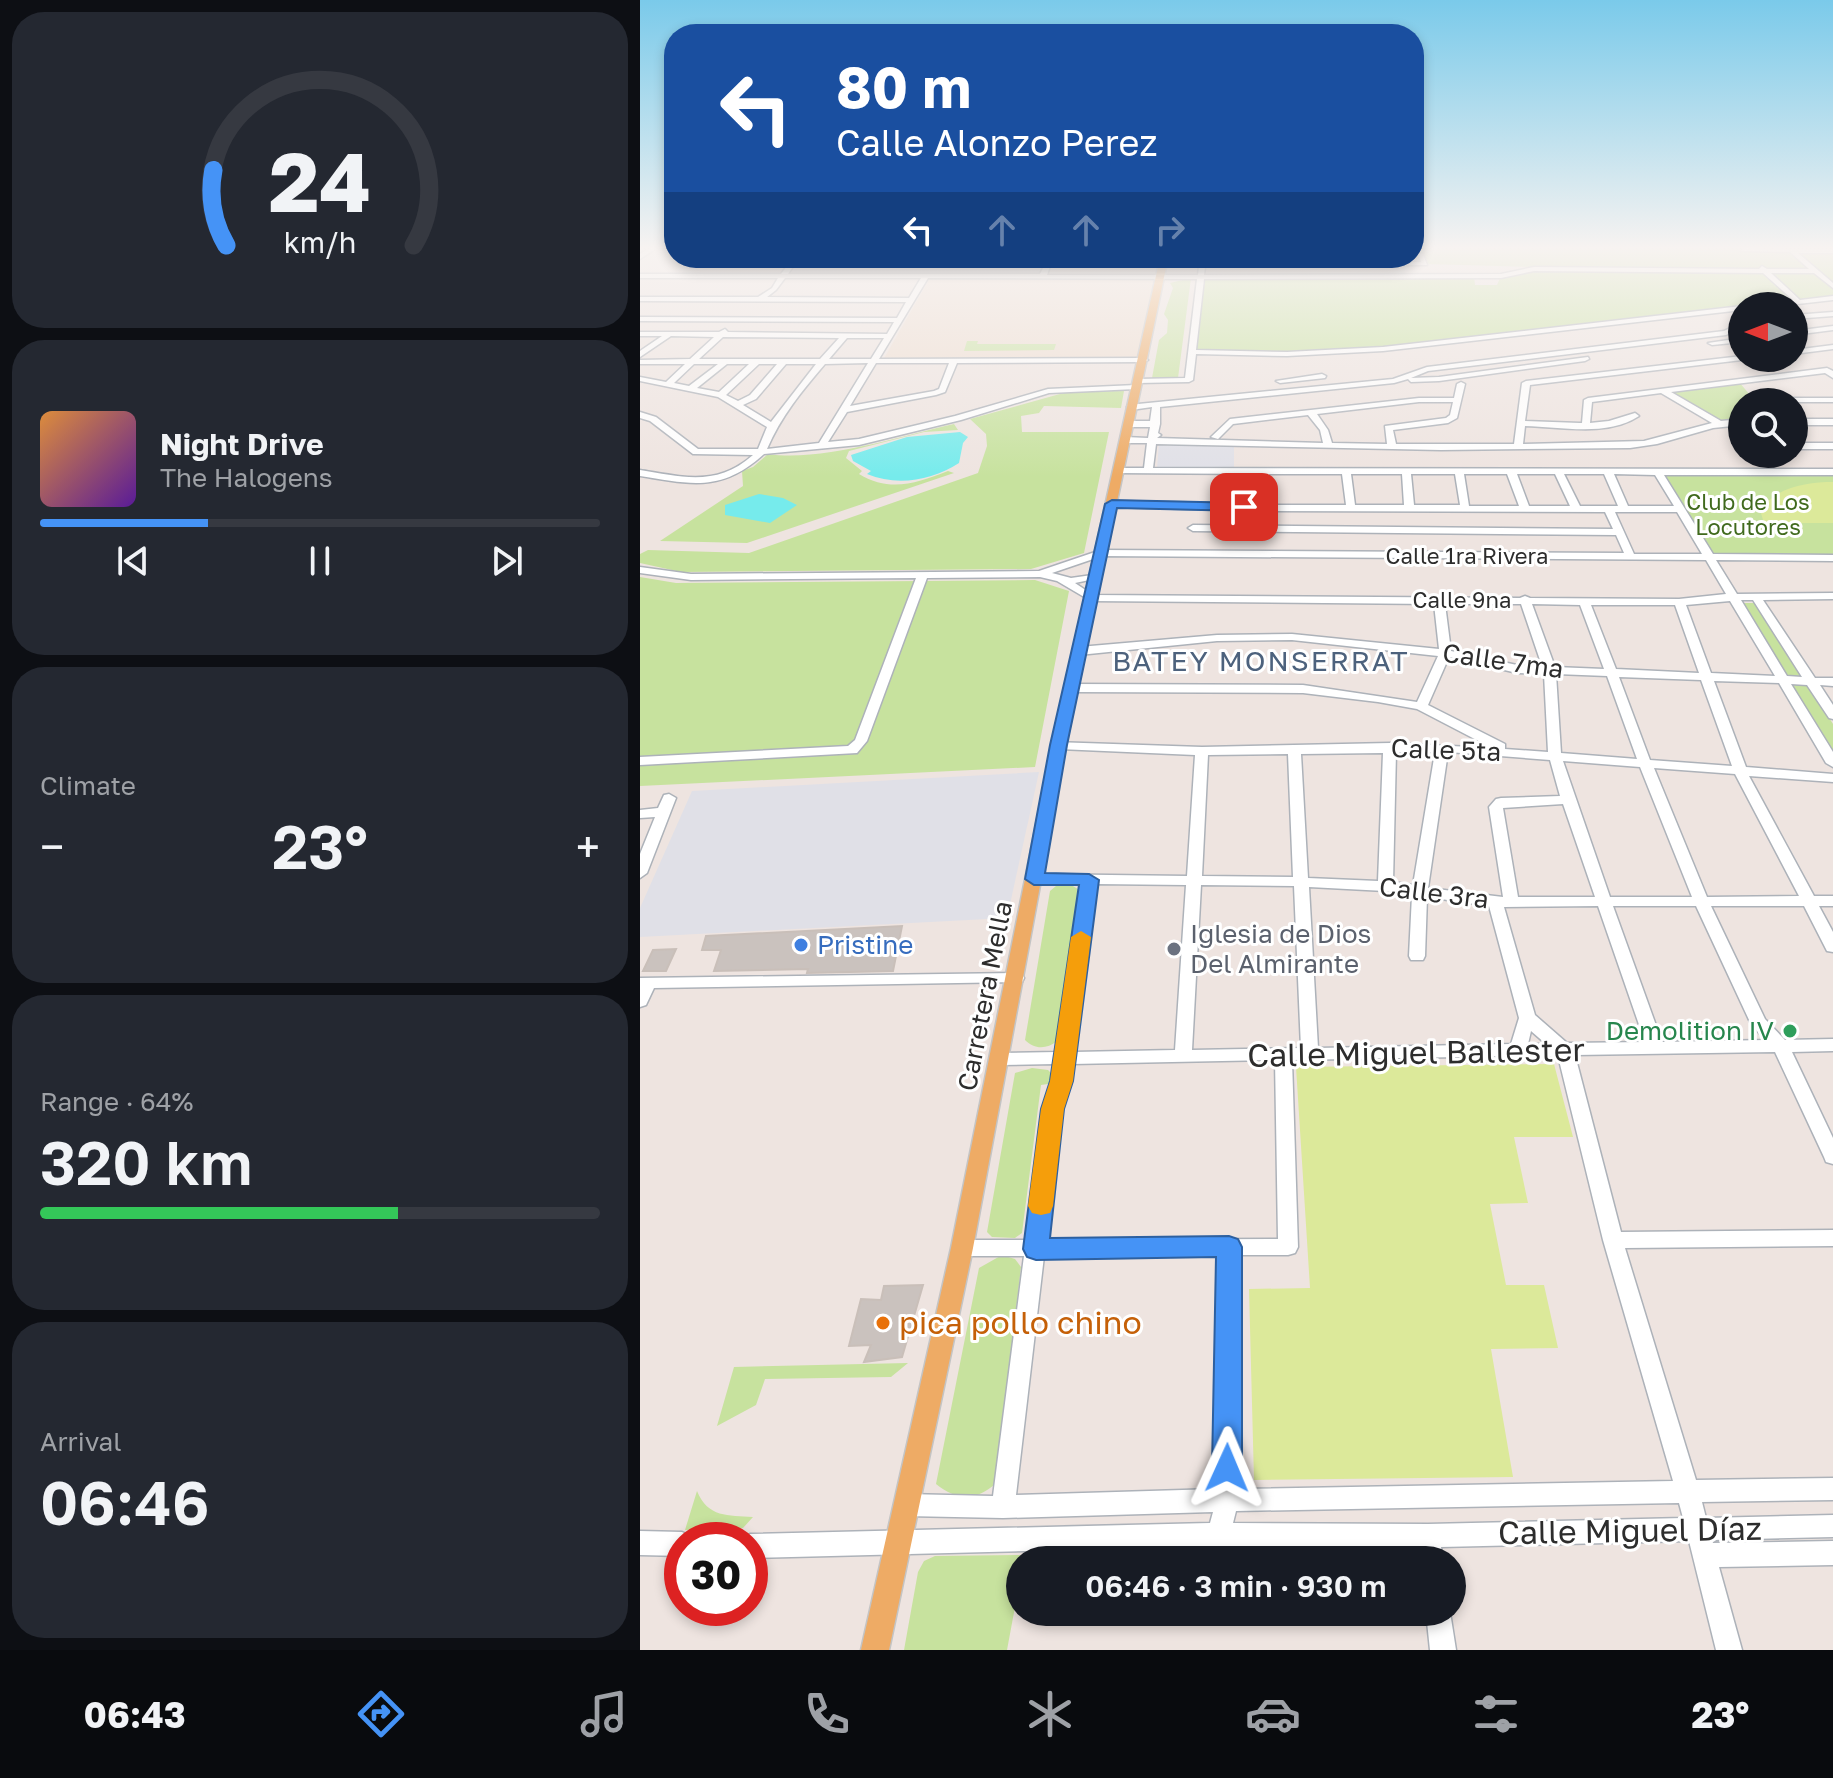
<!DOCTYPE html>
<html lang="en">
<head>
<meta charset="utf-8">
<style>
  body { margin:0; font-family:"Golos Text",sans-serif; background:#242831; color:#f1f3f6; height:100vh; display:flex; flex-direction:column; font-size:30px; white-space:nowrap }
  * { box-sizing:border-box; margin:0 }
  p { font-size:26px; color:#9ea1a6 }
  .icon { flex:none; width:44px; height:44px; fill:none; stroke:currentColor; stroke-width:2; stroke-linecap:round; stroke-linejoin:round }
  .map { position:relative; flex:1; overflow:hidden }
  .side { display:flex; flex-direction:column; gap:12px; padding:12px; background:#0d0f14; width:640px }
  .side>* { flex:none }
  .hud { position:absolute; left:24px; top:24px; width:760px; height:244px; border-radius:32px; box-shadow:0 4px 12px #0003; background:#1a4fa0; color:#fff; overflow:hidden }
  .needle { width:52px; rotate:270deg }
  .fabs { position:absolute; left:1088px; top:292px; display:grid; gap:16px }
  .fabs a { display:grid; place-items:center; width:80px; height:80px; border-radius:50%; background:#171b24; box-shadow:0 4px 12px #0003; font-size:40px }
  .speed { position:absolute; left:24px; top:1522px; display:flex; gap:16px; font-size:40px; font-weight:700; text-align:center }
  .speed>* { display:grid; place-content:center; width:104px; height:104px; border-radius:50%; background:#171b24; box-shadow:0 4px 12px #0003; line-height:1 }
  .speed .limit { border:12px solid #d22; background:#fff; color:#111 }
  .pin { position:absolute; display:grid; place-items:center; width:68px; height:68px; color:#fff; margin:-34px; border-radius:16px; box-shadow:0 4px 12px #0006 }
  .me { position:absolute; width:88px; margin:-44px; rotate:1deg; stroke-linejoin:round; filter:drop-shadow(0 0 6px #0008) }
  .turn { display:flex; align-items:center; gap:28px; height:168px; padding:0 40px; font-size:36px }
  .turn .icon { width:104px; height:104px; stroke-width:2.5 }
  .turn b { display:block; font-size:56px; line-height:68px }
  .lanes { display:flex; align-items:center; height:76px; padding:0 40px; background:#0003; justify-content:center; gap:40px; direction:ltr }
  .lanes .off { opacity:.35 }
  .big { font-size:60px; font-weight:600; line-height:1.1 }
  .side .tile { flex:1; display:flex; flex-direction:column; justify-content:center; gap:12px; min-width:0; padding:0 28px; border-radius:32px; background:#242831 }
  .side .dial { align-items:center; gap:0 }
  .dial svg { height:208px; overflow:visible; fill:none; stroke:#363941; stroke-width:7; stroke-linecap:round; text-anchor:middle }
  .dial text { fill:#f1f3f6; stroke:none }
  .song { display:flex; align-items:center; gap:24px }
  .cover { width:96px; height:96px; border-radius:12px; background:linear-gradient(135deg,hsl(30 70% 55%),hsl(270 70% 35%)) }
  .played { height:8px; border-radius:4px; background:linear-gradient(90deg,#4593f6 30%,#363941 30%) }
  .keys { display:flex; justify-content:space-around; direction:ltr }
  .heat { display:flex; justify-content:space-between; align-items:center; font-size:44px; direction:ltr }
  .charge { height:12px; border-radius:6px; background:linear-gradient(90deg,#34c759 64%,#363941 0) }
  .trip { position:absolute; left:366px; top:1546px; width:460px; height:80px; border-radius:40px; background:#171b24; box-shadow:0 4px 12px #0003; font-weight:600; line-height:80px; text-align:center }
  .tabs { display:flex; height:128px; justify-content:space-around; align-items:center; background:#090b0e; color:#9ea1a6 }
  .tabs .icon { width:56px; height:56px }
  .tabs .on { color:#4593f6 }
  .tabs b { font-size:36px; color:#f1f3f6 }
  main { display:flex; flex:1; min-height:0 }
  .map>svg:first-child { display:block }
  .industrial { fill:#e0e0e7 }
  .education { fill:#eeddd0 }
  .green { fill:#c7e29e }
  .pitch { fill:#dce99a }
  .water { fill:#76ebec }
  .building { fill:#cac2be; stroke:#c9bfb9; stroke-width:2 }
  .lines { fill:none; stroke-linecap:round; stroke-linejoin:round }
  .minor-casing { stroke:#adb2b9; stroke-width:3 }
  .major-casing { stroke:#c4c4c4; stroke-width:3 }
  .minor { fill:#fff; fill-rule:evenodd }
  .major { fill:#eeab65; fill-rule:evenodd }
  .route { fill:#4593f6; stroke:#2d60a0; stroke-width:2 }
  .slow { fill:#f59e0b }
  .shop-dot { fill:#3f7fe0; stroke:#fff; stroke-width:3 }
  .worship-dot { fill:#6b7280; stroke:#fff; stroke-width:3 }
  .leisure-dot { fill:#2e9e5b; stroke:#fff; stroke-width:3 }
  .food-dot { fill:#e8710a; stroke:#fff; stroke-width:3 }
  .labels { text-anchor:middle; stroke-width:6; stroke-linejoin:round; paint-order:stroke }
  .far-park-label { font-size:22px; fill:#406a1d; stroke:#fff }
  .far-street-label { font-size:22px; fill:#2d2d2d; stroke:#fff }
  .street-label { font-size:26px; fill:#2d2d2d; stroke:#fff }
  .worship-label { font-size:26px; fill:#5b616d; stroke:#fff; text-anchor:start }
  .shop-label { font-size:26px; fill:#366cbe; stroke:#fff; text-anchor:start }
  .leisure-label { font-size:26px; fill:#27864d; stroke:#fff; text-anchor:end }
  .neighbourhood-label { font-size:28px; letter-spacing:2px; fill:#4d627d; stroke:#fff }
  .near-street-label { font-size:32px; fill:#2d2d2d; stroke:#fff }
  .near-food-label { font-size:32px; fill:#c56008; stroke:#fff; text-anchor:start }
</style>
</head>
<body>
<main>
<section class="side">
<div class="tile dial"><svg viewBox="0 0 100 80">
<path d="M14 69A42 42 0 1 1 86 69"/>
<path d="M14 69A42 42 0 0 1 9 40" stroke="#4593f6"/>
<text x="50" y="56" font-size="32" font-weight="700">24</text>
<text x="50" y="72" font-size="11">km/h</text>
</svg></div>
<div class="tile">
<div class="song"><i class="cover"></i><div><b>Night Drive</b><p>The Halogens</p></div></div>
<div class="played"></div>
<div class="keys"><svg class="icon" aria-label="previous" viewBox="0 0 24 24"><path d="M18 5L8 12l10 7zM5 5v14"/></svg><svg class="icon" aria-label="pause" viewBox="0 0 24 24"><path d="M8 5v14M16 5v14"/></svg><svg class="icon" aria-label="next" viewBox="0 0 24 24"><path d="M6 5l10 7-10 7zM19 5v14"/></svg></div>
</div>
<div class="tile"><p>Climate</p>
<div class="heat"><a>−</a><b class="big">23°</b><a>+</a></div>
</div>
<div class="tile"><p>Range · 64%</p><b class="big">320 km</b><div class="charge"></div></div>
<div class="tile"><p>Arrival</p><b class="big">06:46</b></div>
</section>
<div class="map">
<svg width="1193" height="1650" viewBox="0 0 1193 1650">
  <rect width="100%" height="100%" fill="#eee4e0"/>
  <!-- industrial -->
  <path class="industrial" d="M160,258H409L399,274H151Z
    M519,442L594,445V469H517Z
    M399,772L367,918L0,937V908L52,791Z"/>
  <!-- education -->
  <path class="education" d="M290,278H495L516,282L498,357L243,360Z"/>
  <!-- green -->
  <path class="green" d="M774,246H1186L1193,249V298L743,349L675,353L552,352L560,276H834L835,285H857L861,276L894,269L927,268L786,264L783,254H774Z
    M551,278L538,378H512L519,340L527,333L528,320L524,314L533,288L530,283Z
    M327,341H338L337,344H416L414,350L324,351Z
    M1099,382L1116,402H1102V421L1079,420L1029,392Z
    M484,391L481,408L404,406L399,413L381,416L382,432H469L444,553L391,569L41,572L0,563V554L8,550L109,553L338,473L347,446L346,434L330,419L427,392Z
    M314,424L318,430L284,432L209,451L206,458L222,471L219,474C251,493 276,483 308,471L314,473L107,543L20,541L103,486L102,471L113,467L128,454C182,462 261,436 314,424Z
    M1024,473L1193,474V556L1075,557Z
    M0,577L36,583L395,580L429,591L395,767L0,786Z
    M1098,603H1117L1193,724V764Z
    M428,883L441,891L417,1041C407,1049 395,1050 385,1040L410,891L416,886Z
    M392,1068L408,1070L414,1076L408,1084L401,1085L382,1233L375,1238L352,1237L347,1232L375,1073Z
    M362,1255L375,1259L381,1267L356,1483C337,1501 317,1501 296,1484L339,1268Z
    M268,1363L251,1377L125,1379L116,1405L77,1426L94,1367Z
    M57,1491C68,1518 88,1515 113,1517L103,1528L45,1530Z
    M385,1555L384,1560H380V1580L367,1650H264L278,1572L284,1561L295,1556Z"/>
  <!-- pitch -->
  <path class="pitch" d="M1193,482V523H1124L1120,510C1136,487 1167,482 1193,482Z
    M914,1064L933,1137H874L888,1203L850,1204L866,1285H904L918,1348L851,1349L873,1477L614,1480L609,1289L670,1288L656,1067Z"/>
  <!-- water -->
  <path class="water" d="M320,432L328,437L323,443L319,463C292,480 258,487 227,474L231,471L213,461L211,455L267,437Z
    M119,494L143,498L157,505L130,523L85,515V505Z"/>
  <!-- building -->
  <path class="building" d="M262,926L253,971L167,973L168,969L74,971L81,950H62L66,936Z
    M36,949L26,971H3L13,950Z
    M283,1285L262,1357L224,1362L231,1345L209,1346L221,1299L241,1300L244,1286Z"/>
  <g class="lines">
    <!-- minor casing -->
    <g class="minor-casing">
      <path id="minor" d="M13,246H20L0,259V254Z
        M1103,248L1193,249V253H1158L1193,283V288L1174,273H1131L1160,300L1193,296V300L1140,306H1117L1153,300L1123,273L894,271L861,278L564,279L556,350L647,352L743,347L1102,306H1103L1102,310L743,351L647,356L556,354L553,380L549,382L498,383L494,381L498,379L545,378L557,279L288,278L239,359L504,358L508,360L504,362L317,363L305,392L296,395L207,412L188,442L219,439L315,416L408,389L496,385L500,387L496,389L409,393L321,420L219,445L124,454C81,493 51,484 0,476V470C43,477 77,487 113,455L53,454L10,421L0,418V412L16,417L58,449H118L127,427L78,397L0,381V377L26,382L45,364H0V360L50,359L74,337L31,336L0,357V351L22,336H0V332H79L85,329L88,332L247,334L254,322L0,321V317L257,318L266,302L0,301V297H118L132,288L138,278H0V274H141L153,258H159L148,274H400L407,260L456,258L449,263H411L407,275H558L560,258H566L564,275L861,274L894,267L1119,269L1122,266L1127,269H1169L1150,252L1101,251ZM145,278H281L269,298L127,297L136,290ZM83,337L199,338L180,359H59ZM207,338H244L231,359H189ZM228,363L179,443L127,449C141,416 162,391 185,364ZM236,363H309L299,389L294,391L210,406ZM54,364H78L49,386L34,383ZM87,364H109L79,392L57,388ZM119,364H137L110,395L98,401L86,395ZM146,364H176L131,422L103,405L116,399Z
        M774,253L783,254L787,265L639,266L636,264L639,262H781L779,257H774Z
        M39,258H94V259L91,261H42Z
        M1193,312V316L1154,319V315Z
        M1102,322V327L1086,335L788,371L771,378L799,377L948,357L949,359L945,361L799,381L771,382L768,379L754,383L520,407V424L518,433L521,435L517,438L683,443L680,430L668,415L593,424L578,439L571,437L590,419L779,398H814L817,384L821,382L825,384L817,418L808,423L753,430L756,444H874L882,383L886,381L1102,356V358H1106L1102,360L890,385L885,421L940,423H942L944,400L948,398L1187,368L1193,371V378L1185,373L1031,392L1081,421L1102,419V425L1073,428L1017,444L990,448L801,450L516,444L513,468L1193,469V475H1024L1073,554L1193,555V561L1076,560L1097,594L1193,593V599L1123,600L1175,678H1193V686L1180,685L1193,705V719L1189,718L1167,685L1151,684L1193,752V767L1186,763L1139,683L1074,681L1106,767L1193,774V782L1109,776L1174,896H1193V906H1179L1193,932V952L1187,951L1164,906H1071L1125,1019L1145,1040L1193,1039V1051L1152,1052L1193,1138V1164L1186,1162L1184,1157L1135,1052L935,1055L981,1232L1193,1230V1246L985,1248L1056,1480L1193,1478V1500L1062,1502L1066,1518L1193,1515V1537L1072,1540L1073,1543L1193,1541V1565L1079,1567L1102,1650H1076L1049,1541L801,1547L803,1560H779L778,1547L579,1546L110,1558V1540H101L110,1534L570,1523L573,1512L363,1518L266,1516L258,1513L254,1505L258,1497L266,1494L353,1496L384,1256H322L315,1254L312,1248L315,1242L322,1240H386L403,1109L412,1081L415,1064L360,1065L354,1063L351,1059L354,1055L360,1053L417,1052L441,884H394L387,879L394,874L547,876L555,755L419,749L413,745L414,742L562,747L750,743L852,748L777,709L738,702L663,693L432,692L426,688L432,684L663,685L777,702L798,656L652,640L577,641L439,655L433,651L439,647L577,635L652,634L799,649L794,604L451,601L417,581L400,577L287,578L227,741L217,753L0,765V757L208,746L215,740L276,578L51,580L0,573V567L51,574L399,571L461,550L984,553L976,535L553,531L548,528L553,525L973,529L965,512L629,511L472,507L467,504L472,501L624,504L620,474L476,473L474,471L479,468H504L507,443H485L481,440L485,437L508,438L510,427H488L484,424L488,421H510L512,407L491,410L487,407L488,405L753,379L787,367L1084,331ZM1021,393L1072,423L1004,441L883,444L885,426C921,427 968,437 999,416L995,413L969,421L950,423L952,402ZM779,402H813L810,415L806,418L745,426L747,444L692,443L688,430L677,414ZM629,474H702L706,505H633ZM711,474H762L764,505H715ZM771,474H815L820,505H774ZM824,474H867L879,506H829ZM877,474H915L930,506H889ZM924,474H964L978,506H940ZM974,474L1015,475L1034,506H988ZM975,512H1037L1062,554H994ZM462,556L1066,560L1086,594L1039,599L890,598L885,596L880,598L453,595L435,583L459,578V574L431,578L412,573ZM1101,600H1113L1162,677L1147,676ZM1090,601L1135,676L1071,673L1046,605ZM805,604H881L902,666L877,665L811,651ZM892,604L940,605L964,669L915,667ZM951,605H1035L1059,673L976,669ZM809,657L877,673L904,674L908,752L865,749V744L788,705ZM916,674L967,676L997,759L921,753ZM979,677L1061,680L1092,766L1010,760ZM756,752H795L773,885L753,882ZM808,752L910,760L920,796L861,798L856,799L849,807L863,897L788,888ZM743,753L738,881L668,878L661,754ZM648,754L653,877L562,876L568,755ZM923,761L1000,767L1052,897H970ZM1014,768L1095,774L1159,896L1067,897ZM923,804L955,897H878L863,808ZM456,884L546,885L535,1050L434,1052ZM561,885L654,886L661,1048L552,1050ZM669,887L745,891L772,895L769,956L771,960H783L785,956L787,897L849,906L879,1018L871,1044L678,1048ZM958,906L1005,1042L927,1043L895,1015L864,907ZM973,906H1056L1110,1022L1125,1040L1022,1042ZM891,1031L906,1044H888ZM875,1056H918L963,1240L1033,1481L599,1489V1255H648L655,1253L658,1247L652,1060ZM635,1060L638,1239L406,1240L421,1109L430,1081L432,1064ZM579,1255L576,1489L376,1495L404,1256ZM1039,1503L1043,1518L788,1524L593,1523L596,1511Z
        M1193,326V330L1154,335V331Z
        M1102,338V342L1072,345L1068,343Z
        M1193,345V349L1154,354V350Z
        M682,374L686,376L685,378L640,383L636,381Z
        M1120,398H1193V402H1117Z
        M1154,419H1193V425H1154Z
        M1154,443H1193V449H1154Z
        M1102,445V451H1097V447Z
        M29,794L36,798L7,873L0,878V854L15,817L0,818V810L18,808L24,795Z
        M376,973L382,974L384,978L382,982L14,988L6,1005L0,1007V978Z
        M0,1531L42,1532L50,1536L52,1540H42V1556L0,1555Z
        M786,1612H810L816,1650H790Z"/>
    </g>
    <!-- major casing -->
    <g class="major-casing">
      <path id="major" d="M520,258H528L426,745L333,1248L249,1650H221L311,1248L412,745Z"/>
    </g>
    <!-- minor -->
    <use href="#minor" class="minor"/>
    <!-- major -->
    <use href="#major" class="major"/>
  </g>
  <!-- sky -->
  <linearGradient id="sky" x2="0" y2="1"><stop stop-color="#7acaea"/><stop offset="0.52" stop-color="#f7f3f1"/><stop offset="1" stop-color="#f7f3f1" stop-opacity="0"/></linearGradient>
  <rect width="1193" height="477" fill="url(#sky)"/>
  <!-- route -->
  <path class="route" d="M472,500L604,503L610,507L604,511L477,508L427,745L405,873L449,874L459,880L433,1081L424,1109L410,1238L589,1236L598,1239L602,1247V1468L597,1478L587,1482L577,1478L572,1468L576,1257L396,1260L387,1257L383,1249L401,1109L410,1081L439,885H394L385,879L410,745L465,504Z"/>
  <!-- slow -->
  <path class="slow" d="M441,931L451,937L433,1081L424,1109L413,1206L410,1213L401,1215L392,1213L388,1206L401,1109L410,1081L431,937Z"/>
  <!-- markers -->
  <circle class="shop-dot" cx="161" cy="945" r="8"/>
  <circle class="worship-dot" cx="534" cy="949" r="8"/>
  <circle class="leisure-dot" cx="1150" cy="1031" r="8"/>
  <circle class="food-dot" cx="243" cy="1323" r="8"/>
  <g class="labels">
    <!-- far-park labels -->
    <g class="far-park-label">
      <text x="1108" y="510">Club de Los<tspan x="1108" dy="25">Locutores</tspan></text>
    </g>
    <!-- far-street labels -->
    <g class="far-street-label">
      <text x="827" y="564">Calle 1ra Rivera</text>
      <text x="822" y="608">Calle 9na</text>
    </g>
    <!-- street labels -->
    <g class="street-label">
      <text transform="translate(863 661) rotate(8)" y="9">Calle 7ma</text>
      <text transform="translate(806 750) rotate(2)" y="9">Calle 5ta</text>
      <text transform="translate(794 893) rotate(7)" y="9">Calle 3ra</text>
      <text transform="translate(345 996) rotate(-79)" y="9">Carretera Mella</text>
    </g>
    <!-- worship labels -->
    <g class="worship-label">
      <text x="550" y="943">Iglesia de Dios<tspan x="550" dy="30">Del Almirante</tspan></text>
    </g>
    <!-- shop labels -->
    <g class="shop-label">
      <text x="177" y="954">Pristine</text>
    </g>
    <!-- leisure labels -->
    <g class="leisure-label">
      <text x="1134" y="1040">Demolition IV</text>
    </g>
    <!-- neighbourhood labels -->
    <g class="neighbourhood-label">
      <text x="621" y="671">BATEY MONSERRAT</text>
    </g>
    <!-- near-street labels -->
    <g class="near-street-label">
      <text transform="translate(776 1053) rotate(-1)" y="11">Calle Miguel Ballester</text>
      <text transform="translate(990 1531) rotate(-1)" y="11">Calle Miguel Díaz</text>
    </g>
    <!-- near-food labels -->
    <g class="near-food-label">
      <text x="259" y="1334">pica pollo chino</text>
    </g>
  </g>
</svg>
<div class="fabs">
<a><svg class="needle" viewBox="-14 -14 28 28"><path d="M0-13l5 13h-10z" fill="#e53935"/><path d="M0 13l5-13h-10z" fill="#9ea1a6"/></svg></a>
<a><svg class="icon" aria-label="search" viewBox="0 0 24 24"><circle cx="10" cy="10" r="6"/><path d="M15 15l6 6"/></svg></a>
</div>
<div class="speed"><div class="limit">30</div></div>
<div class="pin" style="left:604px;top:507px;background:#d93025"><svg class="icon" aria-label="arrive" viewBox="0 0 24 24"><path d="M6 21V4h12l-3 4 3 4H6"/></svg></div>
<svg class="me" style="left:587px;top:1468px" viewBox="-20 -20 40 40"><path d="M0-17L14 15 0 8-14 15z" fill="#4593f6" stroke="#fff" stroke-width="4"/></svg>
<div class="trip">06:46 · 3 min · 930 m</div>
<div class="hud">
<div class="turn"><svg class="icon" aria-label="left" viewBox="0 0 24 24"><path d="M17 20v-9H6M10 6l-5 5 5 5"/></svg><div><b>80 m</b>Calle Alonzo Perez</div></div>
<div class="lanes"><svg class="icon" aria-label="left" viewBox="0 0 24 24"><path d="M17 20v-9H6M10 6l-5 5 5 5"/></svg><svg class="icon off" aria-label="ahead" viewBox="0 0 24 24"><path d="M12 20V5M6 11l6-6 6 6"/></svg><svg class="icon off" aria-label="ahead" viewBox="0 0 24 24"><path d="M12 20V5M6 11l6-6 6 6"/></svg><svg class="icon off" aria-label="right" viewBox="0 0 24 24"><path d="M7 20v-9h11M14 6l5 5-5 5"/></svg></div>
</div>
</div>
</main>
<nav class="tabs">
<b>06:43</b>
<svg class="icon on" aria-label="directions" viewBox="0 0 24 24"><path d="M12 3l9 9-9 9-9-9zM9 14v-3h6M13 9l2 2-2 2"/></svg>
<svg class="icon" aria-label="music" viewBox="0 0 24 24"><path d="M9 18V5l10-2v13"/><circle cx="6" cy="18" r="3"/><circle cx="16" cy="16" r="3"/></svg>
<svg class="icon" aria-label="phone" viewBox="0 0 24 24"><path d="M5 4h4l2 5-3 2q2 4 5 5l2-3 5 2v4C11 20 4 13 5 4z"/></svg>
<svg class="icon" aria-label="climate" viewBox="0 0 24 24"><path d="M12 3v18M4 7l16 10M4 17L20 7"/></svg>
<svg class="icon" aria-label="car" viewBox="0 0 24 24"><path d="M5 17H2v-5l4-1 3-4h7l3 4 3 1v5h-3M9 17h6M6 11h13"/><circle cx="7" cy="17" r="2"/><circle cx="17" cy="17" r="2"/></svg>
<svg class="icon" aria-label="filters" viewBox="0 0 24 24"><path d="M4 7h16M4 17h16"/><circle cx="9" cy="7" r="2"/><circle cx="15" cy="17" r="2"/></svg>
<b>23°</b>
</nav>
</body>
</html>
